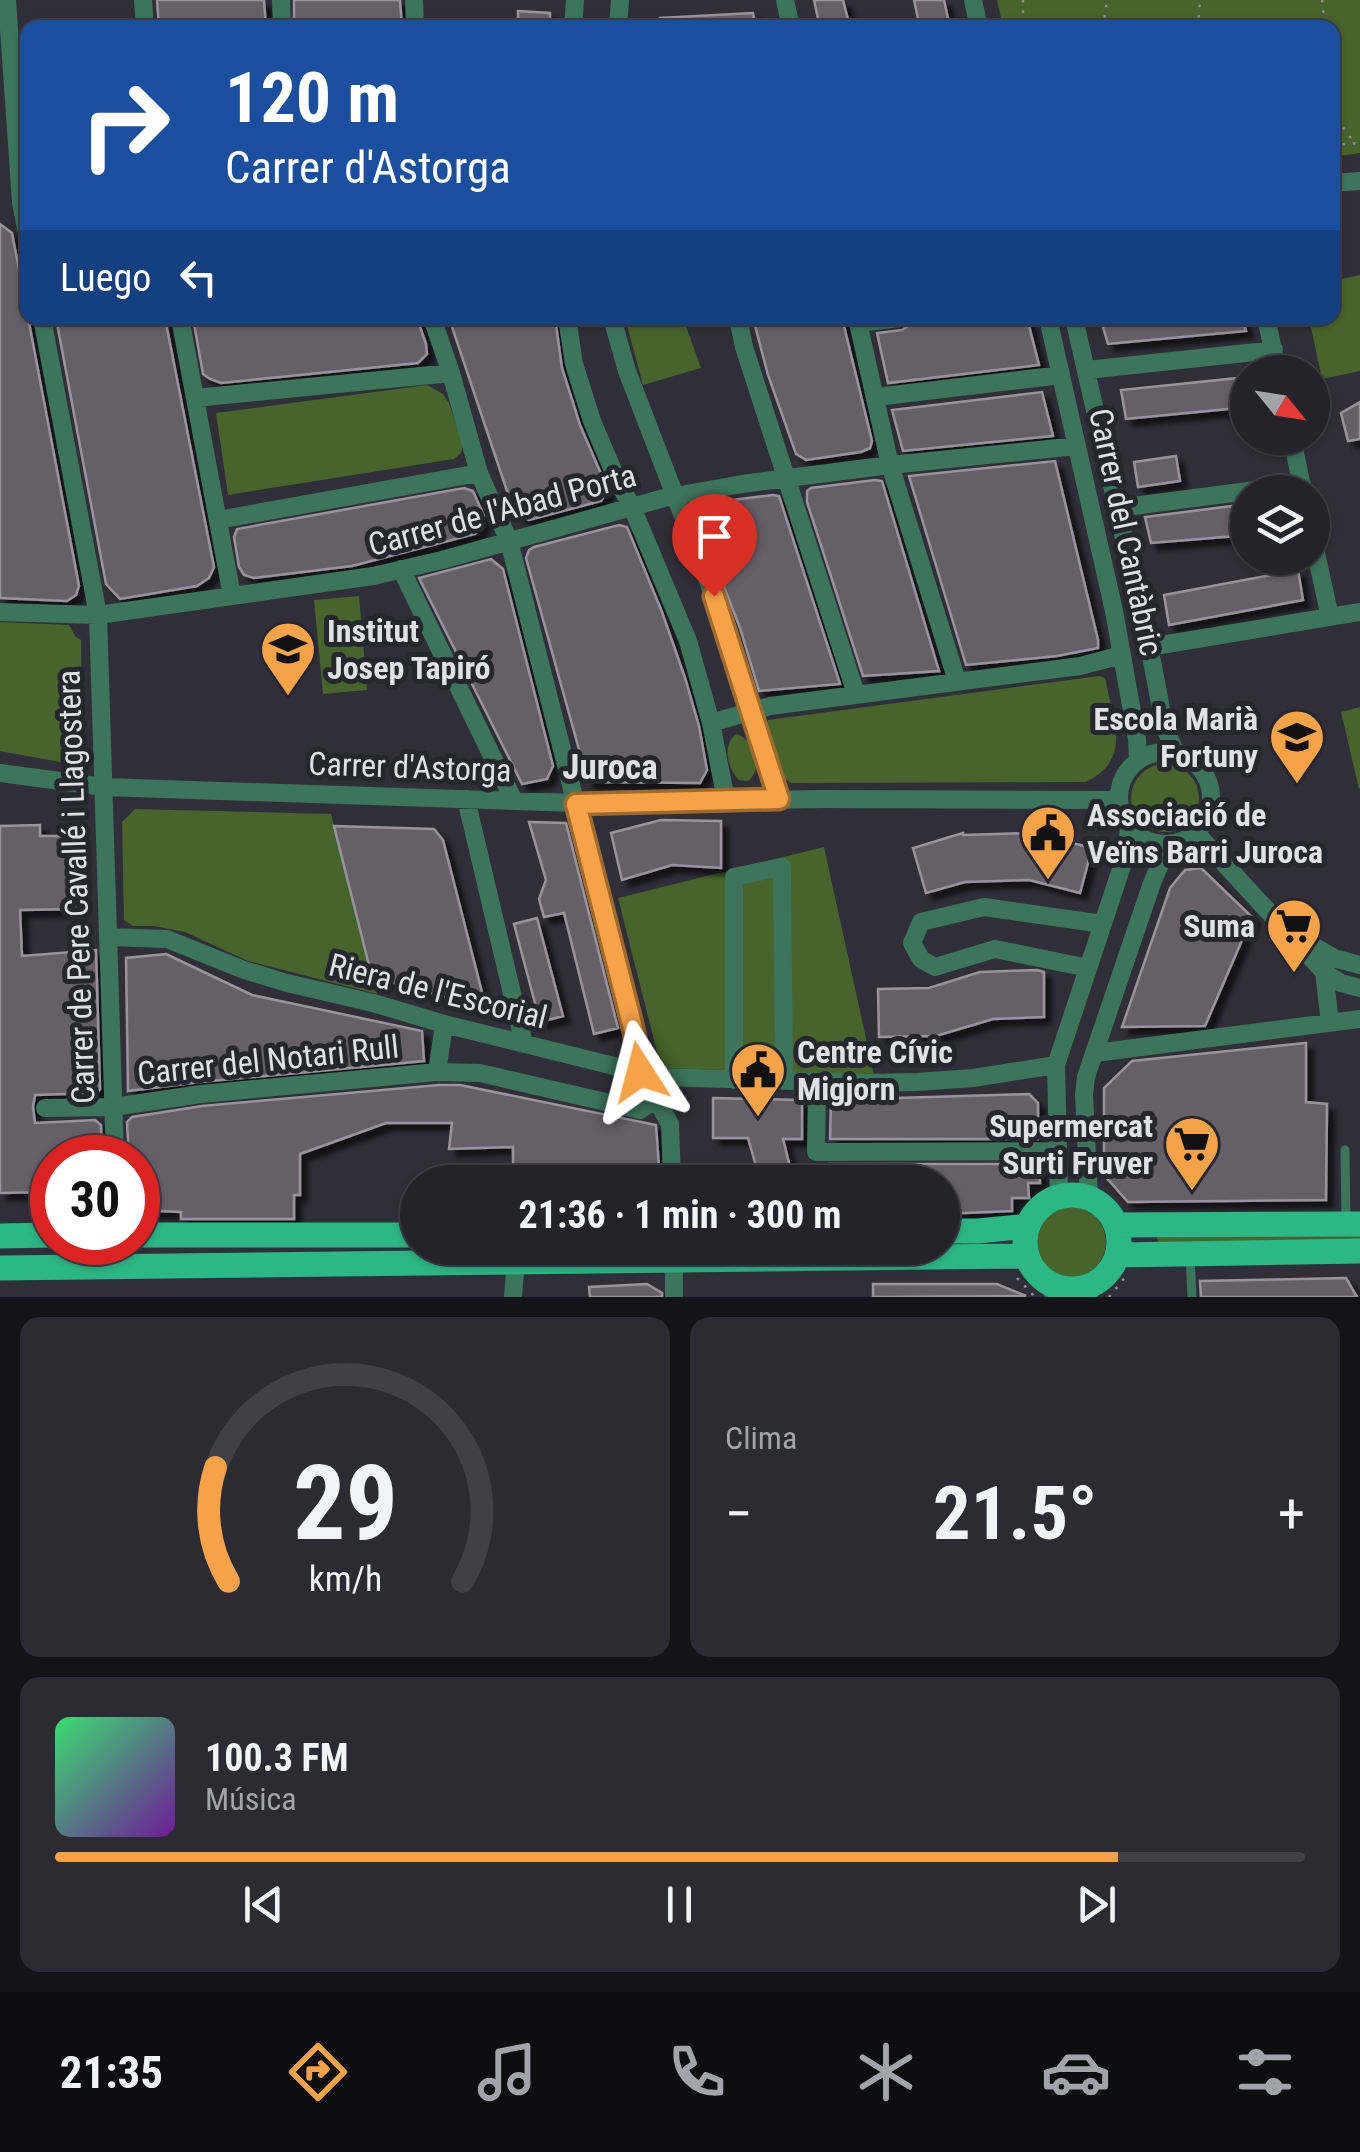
<!DOCTYPE html>
<html lang="es">
<head>
<meta charset="utf-8">
<style>
  body { margin:0; font-family:"Roboto Condensed",sans-serif; background:#2c2b33; color:#f1f3f6; height:100vh; display:flex; flex-direction:column; font-size:38px; white-space:nowrap }
  * { box-sizing:border-box; margin:0 }
  p { font-size:32px; color:#a3a4a9 }
  .icon { flex:none; width:55px; height:55px; fill:none; stroke:currentColor; stroke-width:2; stroke-linecap:round; stroke-linejoin:round }
  .map { position:relative; height:1297px; overflow:hidden }
  .panel { display:flex; flex-direction:column; gap:20px; padding:20px; background:#141318; flex:1 }
  .panel>* { flex:none }
  .top-card { position:absolute; left:20px; top:20px; width:1320px; height:305px; border-radius:20px; box-shadow:0 2px 8px #0004,0 0 0 2px #414047; background:#1a4fa0; color:#fff; overflow:hidden }
  .needle { width:65px; rotate:120deg }
  .controls { position:absolute; left:1230px; top:355px; display:grid; gap:20px }
  .controls a { display:grid; place-items:center; width:100px; height:100px; border-radius:50%; background:#24232b; box-shadow:0 2px 8px #0004,0 0 0 2px #414047; font-size:50px }
  .speed { position:absolute; left:30px; top:1135px; display:flex; gap:20px; font-size:50px; font-weight:700; text-align:center }
  .speed>* { display:grid; place-content:center; width:130px; height:130px; border-radius:50%; background:#24232b; box-shadow:0 2px 8px #0004,0 0 0 2px #414047; line-height:1 }
  .speed .limit { border:15px solid #d22; background:#fff; color:#111 }
  .pin { position:absolute; display:grid; place-items:center; width:85px; height:85px; color:#fff; margin:-102px -42px; border-radius:50% 50% 50% 0; rotate:-45deg; box-shadow:0 0 10px #0007 }
  .pin .icon { rotate:45deg }
  .me { position:absolute; width:110px; margin:-55px; rotate:351deg; stroke-linejoin:round; filter:drop-shadow(0 0 8px #0008) }
  .turn { display:flex; align-items:center; gap:35px; height:210px; padding:0 40px; font-size:45px }
  .turn .icon { width:130px; height:130px; stroke-width:2.5 }
  .turn b { display:block; font-size:70px; line-height:85px }
  .then { display:flex; align-items:center; height:95px; padding:0 40px; background:#0003; gap:20px; font-size:38px }
  .big { font-size:75px; font-weight:700; line-height:1.1 }
  .panel .tile { flex:1; display:flex; flex-direction:column; justify-content:center; gap:15px; min-width:0; padding:0 35px; border-radius:20px; background:#2c2b33 }
  .panel .dial { align-items:center; gap:0 }
  .dial svg { height:260px; overflow:visible; fill:none; stroke:#414047; stroke-width:7; stroke-linecap:round; text-anchor:middle }
  .dial text { fill:#f1f3f6; stroke:none }
  .song { display:flex; align-items:center; gap:30px }
  .cover { width:120px; height:120px; border-radius:15px; background:linear-gradient(135deg,hsl(140 70% 55%),hsl(280 70% 35%)) }
  .played { height:10px; border-radius:5px; background:linear-gradient(90deg,#f5a346 85%,#414047 85%) }
  .keys { display:flex; justify-content:space-around; direction:ltr }
  .heat { display:flex; justify-content:space-between; align-items:center; font-size:55px; direction:ltr }
  .panel .tiles { flex:1; display:grid; gap:20px; grid-template-columns:1fr 1fr }
  .tile:last-child { grid-column:span 2 }
  .trip { position:absolute; left:400px; top:1165px; width:560px; height:100px; border-radius:50px; background:#24232b; box-shadow:0 2px 8px #0004,0 0 0 2px #414047; font-weight:700; line-height:100px; text-align:center }
  .tab-bar { display:flex; height:160px; justify-content:space-around; align-items:center; background:#0e0e11; color:#a3a4a9 }
  .tab-bar .icon { width:70px; height:70px }
  .tab-bar .active { color:#f5a346 }
  .tab-bar b { font-size:45px; color:#f1f3f6 }
  .map>svg:first-child { display:block }
  .green { fill:#46642b }
  .building { fill:#655f69; stroke:#99939e; stroke-width:2.5; filter:url(#shadow) }
  .lines { fill:none; stroke-linecap:round; stroke-linejoin:round }
  .path { stroke:#909098; stroke-width:2.5; stroke-dasharray:2.5 8; stroke-linecap:butt }
  .lane { stroke:#3c755c; stroke-width:9 }
  .street { stroke:#3c755c; stroke-width:18 }
  .primary { stroke:#2bb786; stroke-width:25 }
  .route-casing { stroke:#9f6a2e; stroke-width:25 }
  .route { stroke:#f5a346; stroke-width:18 }
  .labels { text-anchor:middle; stroke-width:10; stroke-linejoin:round; paint-order:stroke }
  .street-label { font-size:32px; fill:#e0e0e6; stroke:#26262f }
  .poi-label { font-size:32px; font-weight:bold; fill:#e0e0e6; stroke:#26262f; text-anchor:start }
  .neighbourhood-label { font-size:35px; font-weight:bold; fill:#e0e0e6; stroke:#26262f }
</style>
</head>
<body>
<div class="map">
<svg width="1360" height="1297" viewBox="0 0 1360 1297">
  <defs>
    <filter id="shadow"><feDropShadow dx="7" dy="7" stdDeviation="2.5" flood-color="#0009"/></filter>
  </defs>
  <rect width="100%" height="100%" fill="#302f39"/>
  <!-- green -->
  <path class="green" d="M997,0H1360V153L1333,157L1332,28L1003,27Z
    M1360,275V371L1322,379L1309,318H1332L1333,281Z
    M625,318H683L701,368L643,385Z
    M427,385L443,394L449,403L463,444L461,453L454,459L228,495L216,413Z
    M359,596L367,690L323,694L314,600Z
    M0,622L69,625L75,636L81,640L83,757L76,765L0,751Z
    M1099,676L1105,678C1113,720 1133,759 1086,782L791,783L781,776L767,727L768,720Z
    M1360,707V788L1359,789L1341,712Z
    M736,734C755,740 765,767 748,781L739,780C727,767 722,745 736,734Z
    M1131 798a34 34 0 1 1 68 0a34 34 0 1 1-68 0Z
    M135,809L331,814L377,994L248,961L185,932L154,926H133L124,920L122,822Z
    M824,847L874,1075L666,1068L660,1064L618,898Z
    M1036 1242a35 35 0 1 1 70 0a35 35 0 1 1-70 0Z
    M1360,1233V1242L1158,1244L1157,1235Z"/>
  <!-- building -->
  <path class="building" d="M157,0H264L266,28H159Z
    M294,0H400L402,28H294Z
    M814,0H843L850,28H820Z
    M914,0H944L950,28H920Z
    M518,11L550,13V28H518Z
    M753,13L756,28H660V18Z
    M0,224L12,233L79,586L76,595L67,601L0,598Z
    M56,318H165L214,567L209,578L197,586L120,599L106,584Z
    M193,318H417L426,344L427,354L418,363L221,383L210,379L203,374Z
    M449,318H555L562,368L580,425L608,490L601,501L529,520L520,516L513,509Z
    M753,318H842L872,441L870,448L861,452L806,460L796,454L768,375Z
    M961,318H1027L1039,365L888,383L877,333L902,330L911,324Z
    M1125,318H1242L1246,331L1108,344L1101,320Z
    M1248,377V407L1126,419L1121,390Z
    M1042,392L1053,436L903,451L892,410Z
    M1360,402V439L1348,441L1341,413Z
    M1176,456L1180,481L1138,487L1134,462Z
    M1055,461L1098,640V648L1057,656L966,665L909,476Z
    M875,480L882,481L939,671L863,676L807,502V491L811,488Z
    M464,488L473,491L484,516L481,528L475,534L352,566L254,578L244,575L239,567L234,537L237,529Z
    M773,495L779,496L840,684L759,691L740,628L694,510L696,506L700,504Z
    M1248,504V535L1151,543L1145,517Z
    M619,525L627,527L662,612L685,678L699,726L707,770L700,783L588,782L526,558L529,550L534,547Z
    M491,559L503,569L553,766L547,779L522,784L419,578Z
    M1298,570L1303,600L1169,625L1164,595Z
    M661,820L721,821V868L672,865L622,880L611,833Z
    M529,822L566,823L618,1028L594,1034L564,913L544,917L539,899L546,880Z
    M40,825V836H80V909L20,910L22,956L96,950L100,1089L97,1093L35,1095L33,1107L35,1123L95,1120L101,1125L102,1158H52V1192L0,1193V826Z
    M334,826L434,829L443,840L486,1008L372,977Z
    M963,833V835L1033,833L1092,848L1080,893L1029,880L965,882L926,893L913,848Z
    M1201,868L1252,917L1205,1026L1122,1027L1170,888L1185,870Z
    M537,918L563,1016L540,1022L514,924Z
    M166,954L252,995L422,1031L424,1061L200,1082L128,1091L126,958Z
    M1037,970L1044,972V1017L993,1019L936,1036L879,1037L878,989L929,988L980,972Z
    M1306,1043V1102L1327,1104L1326,1200L1128,1202L1104,1175V1088L1132,1061Z
    M439,1085H460L656,1125L660,1182H513V1147L449,1149L452,1123H386L300,1154V1195H294V1219H181V1212L138,1210V1158H129L127,1122L132,1117L202,1106Z
    M1029,1094L1038,1103V1139H830L831,1100Z
    M713,1098L802,1100V1139H783L791,1171L760,1180L748,1138H713Z
    M829,1164H1039L1040,1183H1028L1029,1198H1012V1211L942,1214V1182H829Z
    M1346,1278L1357,1297H1201L1200,1281Z
    M647,1284L662,1293V1297H590L589,1287Z
    M873,1284H997L1026,1296L873,1297Z"/>
  <g class="lines">
    <!-- path -->
    <path class="path" d="M1023,0V15L1027,28
      M1322,0L1325,28
      M1103,28L1107,0
      M1198,28L1200,0
      M1332,73C1337,90 1341,109 1332,125
      M1337,119L1355,144
      M1332,145L1360,143
      M1017,1278L1035,1297
      M1109,1297L1127,1275"/>
    <!-- lane -->
    <path class="lane" d="M1345,1150L1346,1222
      M1190,1255L1192,1297"/>
    <!-- street -->
    <path class="street" d="M7,0L21,202L28,238
      M143,0L145,28
      M281,0L282,28
      M414,0L415,28
      M785,0L791,28
      M973,0L979,28
      M573,28L575,0
      M618,28L620,0
      M1332,183L1360,181
      M42,318L98,615L115,1158
      M180,318L232,596
      M432,318L451,373L479,473L509,541L634,1033L640,1072
      M567,318L574,364L592,421L617,480L632,507L688,641L711,723L726,800
      M612,318L627,371L728,633L779,799
      M738,318L744,347L856,694
      M857,318L890,465L957,681
      M1048,318L1114,611L1137,739L1138,760
      M1074,318L1153,666L1164,725L1175,752
      M1266,318L1278,372
      M858,323L900,318
      M1087,370L1274,350
      M876,397L1061,375
      M195,398L451,373
      M1292,438L1303,492
      M1118,508L1302,484
      M218,520L479,473
      M1312,535L1330,617
      M401,569L514,801
      M0,612L98,615L373,576L442,560L664,498L742,484L890,465L1077,446
      M1149,647L1360,612
      M711,723L770,706L1080,666L1122,655
      M1119 798a46 46 0 1 1 92 0a46 46 0 1 1-92 0Z
      M0,773L104,787L576,803L823,799L1119,800
      M466,799L524,1044
      M1197,834L1324,972L1341,983L1360,988
      M109,937L167,939L244,970L287,983L373,1003L444,1024L658,1077L864,1083L917,1082L973,1078L1056,1065
      M1305,941L1334,958L1360,965
      M1088,968L995,949L935,967L921,959L912,943L921,922L984,907L1103,924
      M1324,972L1330,1022
      M1095,1053L1360,1019
      M437,1072L444,1024
      M734,1080V877L782,867L784,1081
      M817,1082L816,1152L1058,1151
      M656,1099L670,1124L672,1182
      M45,1108L113,1107L201,1094L437,1072L480,1073L640,1110L656,1099
      M1059,1197L1056,1065L1126,854L1129,828
      M1089,1198L1084,1094L1086,1077L1152,883L1163,858L1175,844
      M674,1260V1297
      M1050,1283L1054,1297
      M513,1297L515,1272
      M1089,1297L1091,1285"/>
    <!-- primary -->
    <path class="primary" d="M1025 1242a47 47 0 1 1 94 0a47 47 0 1 1-94 0Z
      M1116,1225L1360,1224
      M942,1231H978L1028,1226
      M138,1235H418
      M0,1236L52,1235
      M1117,1255L1360,1251
      M0,1268L1027,1256"/>
  </g>
  <g class="lines">
    <!-- route casing -->
    <g class="route-casing">
      <path id="route" d="M640,1072L634,1032L576,804L779,799L714,596"/>
    </g>
    <!-- route -->
    <use href="#route" class="route"/>
  </g>
  <!-- icons -->
  <defs>
    <g id="school-pin" transform="scale(2.875)"><path d="M0 17L-7.5 6A9.5 9.5 0 1 1 7.5 6Z" fill="#f5a346" stroke="#26262f"/><path d="M0-5L7-2L0 1L-7-2ZM-4 1L0 2.5L4 1V4Q0 6-4 4Z" fill="#111"/></g>
    <g id="civic-pin" transform="scale(2.875)"><path d="M0 17L-7.5 6A9.5 9.5 0 1 1 7.5 6Z" fill="#f5a346" stroke="#26262f"/><path d="M-.6-6.5H3V-4.5H.6V-3L4-1V1h2V6H-6V1h2V-1L-.6-3ZM-1.2 2.5V6h2.4V2.5Z" fill="#111"/></g>
    <g id="supermarket-pin" transform="scale(2.875)"><path d="M0 17L-7.5 6A9.5 9.5 0 1 1 7.5 6Z" fill="#f5a346" stroke="#26262f"/><path d="M-6-5.5h2.5l.6 2H6L4.5 2H-2.5L-4.4-4H-6ZM-1.5 3.2a1.3 1.3 0 1 0 .1 0ZM3 3.2a1.3 1.3 0 1 0 .1 0Z" fill="#111"/></g>
  </defs>
  <g fill-rule="evenodd">
    <use href="#school-pin" x="288" y="649"/>
    <use href="#school-pin" x="1297" y="737"/>
    <use href="#civic-pin" x="1048" y="833"/>
    <use href="#supermarket-pin" x="1294" y="926"/>
    <use href="#civic-pin" x="758" y="1070"/>
    <use href="#supermarket-pin" x="1192" y="1144"/>
  </g>
  <g class="labels">
    <!-- street labels -->
    <g class="street-label">
      <text transform="translate(502 510) rotate(-15)" y="11">Carrer de l'Abad Porta</text>
      <text transform="translate(1126 532) rotate(78)" y="11">Carrer del Cantàbric</text>
      <text transform="translate(410 767) rotate(2)" y="11">Carrer d'Astorga</text>
      <text transform="translate(76 887) rotate(-92)" y="11">Carrer de Pere Cavallé i Llagostera</text>
      <text transform="translate(438 991) rotate(14)" y="11">Riera de l'Escorial</text>
      <text transform="translate(268 1060) rotate(-6)" y="11">Carrer del Notari Rull</text>
    </g>
    <!-- poi labels -->
    <g class="poi-label">
      <text x="327" y="642">Institut<tspan x="327" dy="37">Josep Tapiró</tspan></text>
      <text x="1258" y="730" text-anchor="end">Escola Marià<tspan x="1258" dy="37">Fortuny</tspan></text>
      <text x="1087" y="826">Associació de<tspan x="1087" dy="37">Veïns Barri Juroca</tspan></text>
      <text x="1255" y="937" text-anchor="end">Suma</text>
      <text x="797" y="1063">Centre Cívic<tspan x="797" dy="37">Migjorn</tspan></text>
      <text x="1153" y="1137" text-anchor="end">Supermercat<tspan x="1153" dy="37">Surti Fruver</tspan></text>
    </g>
    <!-- neighbourhood labels -->
    <g class="neighbourhood-label">
      <text x="610" y="779">Juroca</text>
    </g>
  </g>
</svg>
<div class="controls">
<a><svg class="needle" viewBox="-14 -14 28 28"><path d="M0-13l5 13h-10z" fill="#e53935"/><path d="M0 13l5-13h-10z" fill="#a3a4a9"/></svg></a>
<a><svg class="icon" aria-label="layers" viewBox="0 0 24 24"><path d="M12 4l9 5-9 5-9-5zM3 14l9 5 9-5"/></svg></a>
</div>
<div class="speed"><div class="limit">30</div></div>
<div class="pin" style="left:714px;top:596px;background:#d93025"><svg class="icon" aria-label="arrive" viewBox="0 0 24 24"><path d="M6 21V4h12l-3 4 3 4H6"/></svg></div>
<svg class="me" style="left:640px;top:1072px" viewBox="-20 -20 40 40"><path d="M0-17L14 15 0 8-14 15z" fill="#f5a346" stroke="#fff" stroke-width="4"/></svg>
<div class="trip">21:36 · 1 min · 300 m</div>
<div class="top-card">
<div class="turn"><svg class="icon" aria-label="right" viewBox="0 0 24 24"><path d="M7 20v-9h11M14 6l5 5-5 5"/></svg><div><b>120 m</b>Carrer d'Astorga</div></div>
<div class="then">Luego<svg class="icon" aria-label="left" viewBox="0 0 24 24"><path d="M17 20v-9H6M10 6l-5 5 5 5"/></svg></div>
</div>
</div>
<section class="panel">
<div class="tiles">
<div class="tile dial"><svg viewBox="0 0 100 80">
<path d="M14 69A42 42 0 1 1 86 69"/>
<path d="M14 69A42 42 0 0 1 10 34" stroke="#f5a346"/>
<text x="50" y="56" font-size="32" font-weight="700">29</text>
<text x="50" y="72" font-size="11">km/h</text>
</svg></div>
<div class="tile"><p>Clima</p>
<div class="heat"><a>−</a><b class="big">21.5°</b><a>+</a></div>
</div>
<div class="tile">
<div class="song"><i class="cover"></i><div><b>100.3 FM</b><p>Música</p></div></div>
<div class="played"></div>
<div class="keys"><svg class="icon" aria-label="previous" viewBox="0 0 24 24"><path d="M18 5L8 12l10 7zM5 5v14"/></svg><svg class="icon" aria-label="pause" viewBox="0 0 24 24"><path d="M8 5v14M16 5v14"/></svg><svg class="icon" aria-label="next" viewBox="0 0 24 24"><path d="M6 5l10 7-10 7zM19 5v14"/></svg></div>
</div>
</div>
</section>
<nav class="tab-bar">
<b>21:35</b>
<svg class="icon active" aria-label="directions" viewBox="0 0 24 24"><path d="M12 3l9 9-9 9-9-9zM9 14v-3h6M13 9l2 2-2 2"/></svg>
<svg class="icon" aria-label="music" viewBox="0 0 24 24"><path d="M9 18V5l10-2v13"/><circle cx="6" cy="18" r="3"/><circle cx="16" cy="16" r="3"/></svg>
<svg class="icon" aria-label="phone" viewBox="0 0 24 24"><path d="M5 4h4l2 5-3 2q2 4 5 5l2-3 5 2v4C11 20 4 13 5 4z"/></svg>
<svg class="icon" aria-label="climate" viewBox="0 0 24 24"><path d="M12 3v18M4 7l16 10M4 17L20 7"/></svg>
<svg class="icon" aria-label="car" viewBox="0 0 24 24"><path d="M5 17H2v-5l4-1 3-4h7l3 4 3 1v5h-3M9 17h6M6 11h13"/><circle cx="7" cy="17" r="2"/><circle cx="17" cy="17" r="2"/></svg>
<svg class="icon" aria-label="filters" viewBox="0 0 24 24"><path d="M4 7h16M4 17h16"/><circle cx="9" cy="7" r="2"/><circle cx="15" cy="17" r="2"/></svg>
</nav>
</body>
</html>
